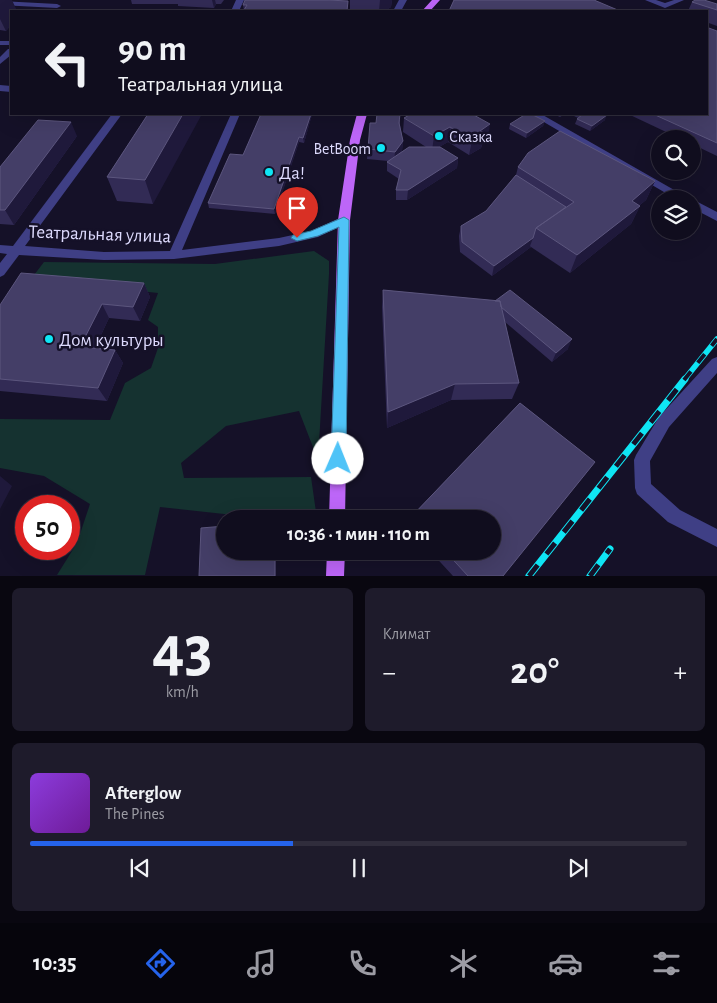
<!DOCTYPE html>
<html lang="ru">
<head>
<meta charset="utf-8">
<style>
  body { margin:0; font-family:"Alegreya Sans",sans-serif; background:#1e1b2b; color:#f1f3f6; height:100vh; display:flex; flex-direction:column; font-size:19px; white-space:nowrap }
  * { box-sizing:border-box; margin:0 }
  p { font-size:16px; color:#9c9ca4 }
  .icon { flex:none; width:28px; height:28px; fill:none; stroke:currentColor; stroke-width:2; stroke-linecap:round; stroke-linejoin:round }
  .map { position:relative; height:576px; overflow:hidden }
  .sheet { display:flex; flex-direction:column; gap:12px; padding:12px; background:#090710; flex:1 }
  .sheet>* { flex:none }
  .top-card { position:absolute; left:10px; top:10px; width:698px; height:105px; border-radius:0px; box-shadow:0 5px 20px #0002,0 0 0 1px #302d3c; background:#100d1e; color:#f1f3f6; overflow:hidden }
  .tools { position:absolute; left:651px; top:130px; display:grid; gap:10px }
  .tools a { display:grid; place-items:center; width:50px; height:50px; border-radius:50%; background:#100d1e; box-shadow:0 5px 20px #0002,0 0 0 1px #302d3c; font-size:25px }
  .speed { position:absolute; left:15px; top:495px; display:flex; gap:10px; font-size:25px; font-weight:700; text-align:center }
  .speed>* { display:grid; place-content:center; width:65px; height:65px; border-radius:50%; background:#100d1e; box-shadow:0 5px 20px #0002,0 0 0 1px #302d3c; line-height:1 }
  .speed .limit { border:8px solid #d22; background:#fff; color:#111 }
  .pin { position:absolute; display:grid; place-items:center; width:42px; height:42px; color:#fff; margin:-51px -21px; border-radius:50% 50% 50% 0; rotate:-45deg; box-shadow:0 0 5px #0007 }
  .pin .icon { rotate:45deg }
  .me { position:absolute; width:55px; margin:-28px; rotate:1deg; stroke-linejoin:round; filter:drop-shadow(0 0 4px #0008) }
  .turn { display:flex; align-items:center; gap:18px; height:105px; padding:0 25px; font-size:22px }
  .turn .icon { width:65px; height:65px; stroke-width:2.5 }
  .turn b { display:block; font-size:35px; line-height:42px }
  .big { font-size:38px; font-weight:600; line-height:1.1 }
  .sheet .widget { flex:1; display:flex; flex-direction:column; justify-content:center; gap:8px; min-width:0; padding:0 18px; border-radius:8px; background:#1e1b2b }
  .sheet .dial { align-items:center; gap:0 }
  .dial b { font-size:65px; line-height:1 }
  .song { display:flex; align-items:center; gap:15px }
  .cover { width:60px; height:60px; border-radius:8px; background:linear-gradient(135deg,hsl(270 70% 55%),hsl(280 70% 35%)) }
  .played { height:5px; border-radius:2px; background:linear-gradient(90deg,#2563eb 40%,#302d3c 40%) }
  .keys { display:flex; justify-content:space-around; direction:ltr }
  .heat { display:flex; justify-content:space-between; align-items:center; font-size:28px; direction:ltr }
  .sheet .tiles { flex:1; display:grid; gap:12px; grid-template-columns:1fr 1fr }
  .widget:last-child { grid-column:span 2 }
  .trip { position:absolute; left:216px; top:510px; width:285px; height:50px; border-radius:25px; background:#100d1e; box-shadow:0 5px 20px #0002,0 0 0 1px #302d3c; font-weight:600; line-height:50px; text-align:center }
  .tab-bar { display:flex; height:80px; justify-content:space-around; align-items:center; background:#06050c; color:#9c9ca4 }
  .tab-bar .icon { width:35px; height:35px }
  .tab-bar .selected { color:#2563eb }
  .tab-bar b { font-size:22px; color:#f1f3f6 }
  .map>svg:first-child { display:block }
  .green { fill:#153230 }
  .lines { fill:none; stroke-linecap:round; stroke-linejoin:round }
  .minor { fill:#3f3f85; fill-rule:evenodd }
  .major { fill:#bd66f8; fill-rule:evenodd }
  .rail-far1-casing { stroke:#0fe5f4; stroke-width:5.5 }
  .rail-casing { stroke:#0fe5f4; stroke-width:7 }
  .rail-far1 { stroke:#151128; stroke-width:4; stroke-dasharray:11; stroke-linecap:butt }
  .rail { stroke:#151128; stroke-width:5; stroke-dasharray:14; stroke-linecap:butt }
  .wall { fill:#322b55 }
  .shaded-wall { fill:#1f193b }
  .building { fill:#443e67; stroke:#5c567e }
  .route { fill:#4fc3f7; stroke:#337fa1 }
  .poi-dot { fill:#0fe5f4; stroke:#151128; stroke-width:2 }
  .labels { text-anchor:middle; stroke-width:5; stroke-linejoin:round; paint-order:stroke }
  .far-poi-label { font-size:16px; fill:#dddafd; stroke:#151128; text-anchor:start }
  .poi-label { font-size:19px; fill:#dddafd; stroke:#151128; text-anchor:start }
  .street-label { font-size:19px; fill:#dddafd; stroke:#151128 }
</style>
</head>
<body>
<div class="map">
<svg width="717" height="576" viewBox="0 0 717 576">
  <rect width="100%" height="100%" fill="#151128"/>
  <!-- green -->
  <path class="green" d="M314,251L329,261V274L318,460L299,411L226,426L181,463L184,478L311,477L317,519H271L160,507L145,575H57L77,543L90,504L44,476L0,468V419L110,420L125,383L151,368L158,348V327L148,320L158,293L31,279L44,262L215,264Z"/>
  <g class="lines">
    <!-- minor -->
    <path class="minor" d="M236,0H244L239,11H231Z
      M399,0H407L401,11H393Z
      M645,0H656L665,3L674,0H684L665,8Z
      M0,1L57,4L61,6L57,8L0,5Z
      M0,41H11V45H0Z
      M8,49H11V55L0,64V57Z
      M0,85L11,86V92L0,91Z
      M112,114H122L25,246L104,252L170,251L231,114H240L182,250L279,238L311,231L344,216L350,220L348,223L318,237L279,246L174,259L104,260L19,255L4,275L0,277V263L7,254L0,253V245L13,246Z
      M530,114H541L690,199H676Z
      M692,199L717,212V221L692,208Z
      M717,357V373L669,427L650,461L651,484L680,510L717,529V547L668,522L637,494L635,488L634,460L636,455L659,417L712,359Z"/>
    <!-- major -->
    <path class="major" d="M432,0H440L430,11H422Z
      M357,114H367L360,140L350,220L345,519H329L338,220L350,140Z
      M327,551H345L344,576H326Z"/>
    <!-- rail-far1 casing -->
    <g class="rail-far1-casing">
      <path id="rail-far1" d="M684,380L717,339"/>
    </g>
    <!-- rail casing -->
    <g class="rail-casing">
      <path id="rail" d="M529,576L685,379
        M590,576L610,549"/>
    </g>
    <!-- rail-far1 -->
    <use href="#rail-far1" class="rail-far1"/>
    <!-- rail -->
    <use href="#rail" class="rail"/>
  </g>
  <!-- wall -->
  <path class="wall" d="M0,0L11,11V25L6,31L0,30Z
    M131,0H224L221,4H216L214,8L178,6V4H132Z
    M350,0H392L391,7L385,11H350Z
    M692,2L717,4V26L706,22V11H688Z
    M243,5L349,11H244Z
    M717,31V156L692,144V139H681L628,114H706Z
    M148,114L153,204L117,201L107,177Z
    M261,114H312L304,143L299,142L275,214L209,208L208,203L243,155Z
    M411,114L488,139L483,142L481,148L469,155L448,142L439,147L458,158L457,168L407,200H396V190L399,179L387,171V162L388,161L367,159L368,149L376,123L400,120V125L403,141L402,151L401,152L426,147L403,132L404,118Z
    M553,114H565L560,117Z
    M570,114H604L605,120L590,131L575,124L577,119L578,118Z
    M545,121L543,126L526,138L509,129L510,124Z
    M77,136L14,225L0,224V167Z
    M518,167L655,181L646,200L640,205V206L631,224L570,273L531,247L492,276L460,252L459,236L461,226L486,211L516,175Z
    M144,283L150,297L140,321L109,318L95,348L115,350L123,363L107,401L0,391V305Z
    M383,290L495,301L568,349L552,362L505,322L519,383L512,399L451,400L387,428L382,307Z
    M520,403L595,462L503,576H453L430,551H492V519H410L411,517Z"/>
  <!-- shaded-wall -->
  <path class="shaded-wall" d="M0,0H12L17,11H11V25L6,31L0,19Z
    M212,0H215L216,4L214,8Z
    M380,0H392L391,7L385,11H379Z
    M183,114H202L153,204L145,180Z
    M311,114H312V115L304,143L303,138Z
    M607,115L605,120L590,131L592,126Z
    M545,121L543,126L526,138L527,133Z
    M71,122L77,136L14,225L5,210Z
    M490,124L488,139L483,142L481,148L469,155L472,141L480,131Z
    M450,127L448,142L432,151L434,136Z
    M299,137V142L275,214L274,209Z
    M403,141L402,151L394,161L395,152Z
    M458,158L457,168L407,200L408,190Z
    M655,181L646,200L623,219L632,201Z
    M640,206L631,224L570,273L577,255Z
    M533,238L530,246L531,247L492,276L494,266Z
    M144,283L150,297L140,321L133,307Z
    M102,304L109,318L89,360L80,347Z
    M572,339L568,349L552,362L556,353Z
    M115,350L123,363L107,401L98,388Z
    M455,384L451,400L387,428L388,412Z
    M0,476L12,486L0,509Z
    M275,551H276V576H275Z"/>
  <!-- building -->
  <path class="building" d="M245,0H328L348,1L347,11H294L283,10H244L247,5H243Z
    M454,0H594L620,11H449Z
    M695,0H704L717,4V10L692,2Z
    M107,10H122L123,11H105Z
    M706,27L717,31V143L653,114H706Z
    M148,114H183L145,180L107,177Z
    M261,114H311L303,138L299,137L274,209L208,203L230,154L243,155Z
    M377,114H400L399,123L403,141L395,152L368,149L370,123H376Z
    M411,114H472L490,124L480,131L484,133L472,141L450,127L434,136L404,118Z
    M526,114H531L545,121L527,133L510,124Z
    M582,114H604L607,115L592,126L577,119L583,114Z
    M38,120L71,122L5,210H0V167Z
    M560,131L655,181L632,201L640,206L577,255L536,228L574,202L518,167L528,153Z
    M409,147H440L458,158L408,190H396L401,170L387,162Z
    M516,175L566,207L536,228L533,238L494,266L462,242L461,226L486,211Z
    M21,273L144,283L133,307L102,304L80,347L115,350L98,388L0,379V305Z
    M383,290L500,301L519,383L455,384L388,412Z
    M510,290L572,339L556,353L501,307L500,301H495Z
    M520,403L595,462L503,576H468L445,551H492V519H413L411,517Z
    M225,526V551H275V576H199L201,528Z"/>
  <!-- route -->
  <path class="route" d="M344,217L349,220L346,459L344,464L338,466L333,464L331,459L339,227L318,236L297,241L291,238L293,235L311,231Z"/>
  <!-- markers -->
  <g class="poi-dot">
    <circle cx="439" cy="136" r="5"/>
    <circle cx="381" cy="148" r="5"/>
    <circle cx="269" cy="172" r="5"/>
    <circle cx="49" cy="339" r="5"/>
  </g>
  <g class="labels">
    <!-- far-poi labels -->
    <g class="far-poi-label">
      <text x="449" y="142">Сказка</text>
      <text x="371" y="154" text-anchor="end">BetBoom</text>
    </g>
    <!-- poi labels -->
    <g class="poi-label">
      <text x="279" y="179">Да!</text>
      <text x="59" y="346">Дом культуры</text>
    </g>
    <!-- street labels -->
    <g class="street-label">
      <text transform="translate(100 233) rotate(2)" y="7">Театральная улица</text>
    </g>
  </g>
</svg>
<div class="tools">
<a><svg class="icon" aria-label="search" viewBox="0 0 24 24"><circle cx="10" cy="10" r="6"/><path d="M15 15l6 6"/></svg></a>
<a><svg class="icon" aria-label="layers" viewBox="0 0 24 24"><path d="M12 4l9 5-9 5-9-5zM3 14l9 5 9-5"/></svg></a>
</div>
<div class="speed"><div class="limit">50</div></div>
<div class="pin" style="left:297px;top:238px;background:#d93025"><svg class="icon" aria-label="arrive" viewBox="0 0 24 24"><path d="M6 21V4h12l-3 4 3 4H6"/></svg></div>
<svg class="me" style="left:338px;top:459px" viewBox="-20 -20 40 40"><circle r="19" fill="#fff"/><path d="M0-13L10 11 0 6-10 11z" fill="#4fc3f7"/></svg>
<div class="trip">10:36 · 1 мин · 110 m</div>
<div class="top-card">
<div class="turn"><svg class="icon" aria-label="left" viewBox="0 0 24 24"><path d="M17 20v-9H6M10 6l-5 5 5 5"/></svg><div><b>90 m</b>Театральная улица</div></div>
</div>
</div>
<section class="sheet">
<div class="tiles">
<div class="widget dial"><b>43</b><p>km/h</p></div>
<div class="widget"><p>Климат</p>
<div class="heat"><a>−</a><b class="big">20°</b><a>+</a></div>
</div>
<div class="widget">
<div class="song"><i class="cover"></i><div><b>Afterglow</b><p>The Pines</p></div></div>
<div class="played"></div>
<div class="keys"><svg class="icon" aria-label="previous" viewBox="0 0 24 24"><path d="M18 5L8 12l10 7zM5 5v14"/></svg><svg class="icon" aria-label="pause" viewBox="0 0 24 24"><path d="M8 5v14M16 5v14"/></svg><svg class="icon" aria-label="next" viewBox="0 0 24 24"><path d="M6 5l10 7-10 7zM19 5v14"/></svg></div>
</div>
</div>
</section>
<nav class="tab-bar">
<b>10:35</b>
<svg class="icon selected" aria-label="directions" viewBox="0 0 24 24"><path d="M12 3l9 9-9 9-9-9zM9 14v-3h6M13 9l2 2-2 2"/></svg>
<svg class="icon" aria-label="music" viewBox="0 0 24 24"><path d="M9 18V5l10-2v13"/><circle cx="6" cy="18" r="3"/><circle cx="16" cy="16" r="3"/></svg>
<svg class="icon" aria-label="phone" viewBox="0 0 24 24"><path d="M5 4h4l2 5-3 2q2 4 5 5l2-3 5 2v4C11 20 4 13 5 4z"/></svg>
<svg class="icon" aria-label="climate" viewBox="0 0 24 24"><path d="M12 3v18M4 7l16 10M4 17L20 7"/></svg>
<svg class="icon" aria-label="car" viewBox="0 0 24 24"><path d="M5 17H2v-5l4-1 3-4h7l3 4 3 1v5h-3M9 17h6M6 11h13"/><circle cx="7" cy="17" r="2"/><circle cx="17" cy="17" r="2"/></svg>
<svg class="icon" aria-label="filters" viewBox="0 0 24 24"><path d="M4 7h16M4 17h16"/><circle cx="9" cy="7" r="2"/><circle cx="15" cy="17" r="2"/></svg>
</nav>
</body>
</html>
